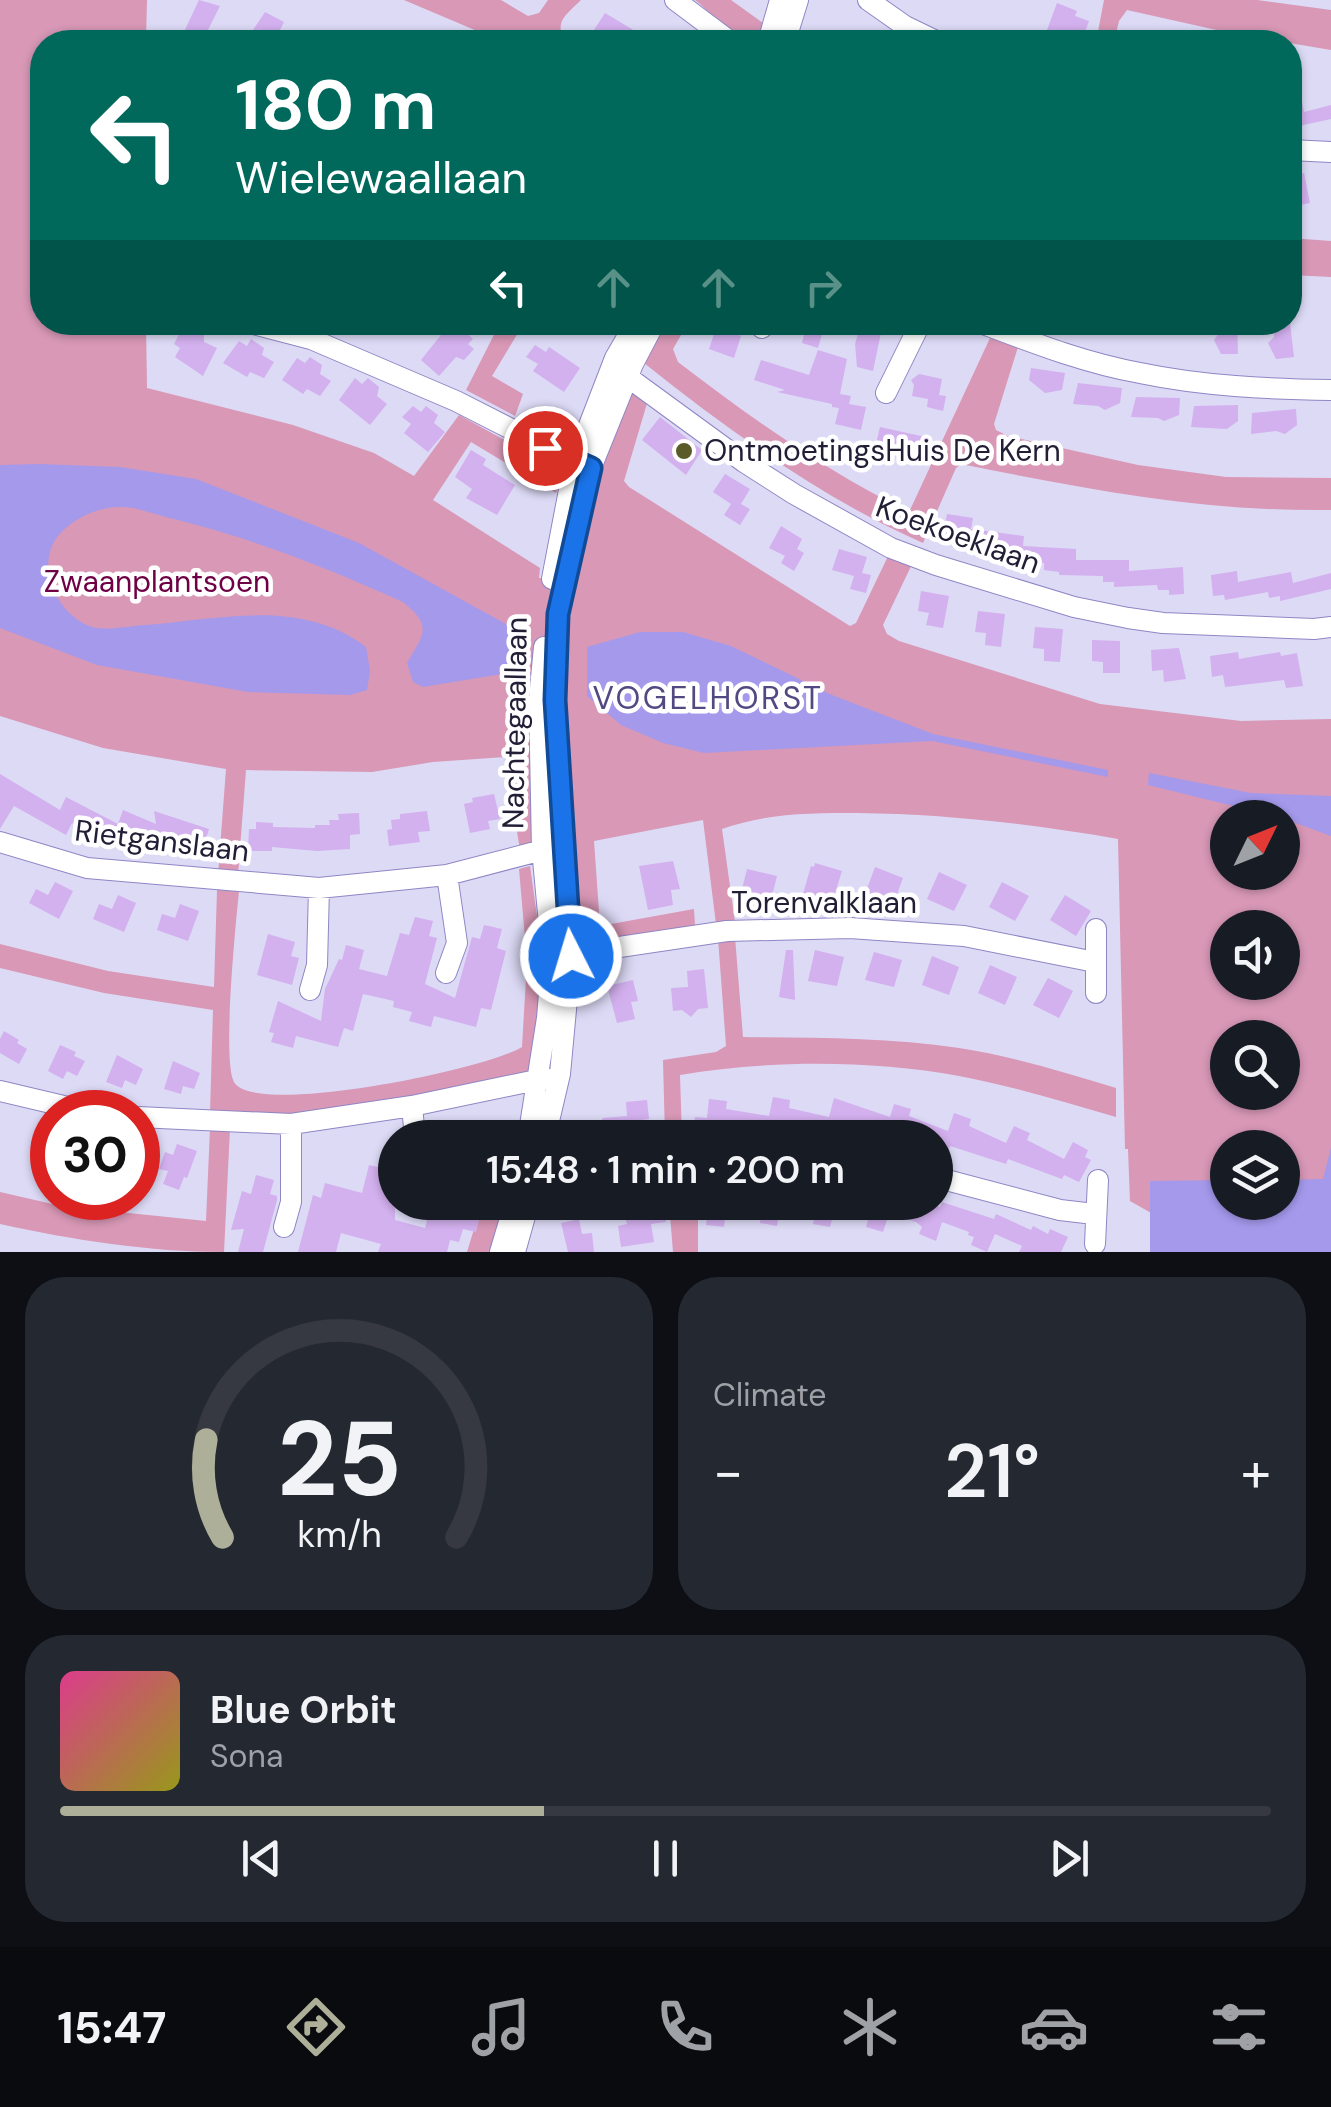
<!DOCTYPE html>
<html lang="en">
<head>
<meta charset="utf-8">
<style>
  body { margin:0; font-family:"DM Sans",sans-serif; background:#242831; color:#f1f3f6; height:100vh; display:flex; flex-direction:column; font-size:38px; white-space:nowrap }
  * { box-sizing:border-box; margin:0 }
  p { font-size:32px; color:#9ea1a6 }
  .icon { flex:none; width:55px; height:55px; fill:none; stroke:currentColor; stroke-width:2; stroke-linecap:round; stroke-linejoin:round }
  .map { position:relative; height:1252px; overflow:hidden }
  .drawer { display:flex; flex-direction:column; gap:25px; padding:25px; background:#0d0f14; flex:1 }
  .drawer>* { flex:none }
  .banner { position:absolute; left:30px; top:30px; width:1272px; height:305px; border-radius:40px; box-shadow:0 2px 8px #0004; background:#00695c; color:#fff; overflow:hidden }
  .needle { width:65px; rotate:47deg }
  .buttons { position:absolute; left:1210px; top:800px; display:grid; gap:20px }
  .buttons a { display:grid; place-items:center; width:90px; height:90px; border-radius:50%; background:#171b24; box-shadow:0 2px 8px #0004; font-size:50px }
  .speed { position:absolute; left:30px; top:1090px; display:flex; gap:20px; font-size:50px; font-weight:700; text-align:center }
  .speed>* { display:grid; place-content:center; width:130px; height:130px; border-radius:50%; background:#171b24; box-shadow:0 2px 8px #0004; line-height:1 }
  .speed .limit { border:15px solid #d22; background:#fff; color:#111 }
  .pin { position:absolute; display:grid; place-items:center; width:85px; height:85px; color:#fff; margin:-42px; border:5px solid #fff; border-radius:50%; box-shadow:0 2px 10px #0007 }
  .me { position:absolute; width:110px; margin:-55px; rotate:355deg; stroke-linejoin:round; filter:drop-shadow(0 0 8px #0008) }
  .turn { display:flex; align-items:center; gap:35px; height:210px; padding:0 40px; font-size:45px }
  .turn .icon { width:130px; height:130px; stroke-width:2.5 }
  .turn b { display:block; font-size:70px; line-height:85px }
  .lanes { display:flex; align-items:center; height:95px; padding:0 40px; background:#0003; justify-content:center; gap:50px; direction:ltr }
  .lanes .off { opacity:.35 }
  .big { font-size:75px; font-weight:600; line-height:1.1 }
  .drawer .card { flex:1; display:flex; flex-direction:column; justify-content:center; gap:15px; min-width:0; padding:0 35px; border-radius:40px; background:#242831 }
  .drawer .dial { align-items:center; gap:0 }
  .dial svg { height:260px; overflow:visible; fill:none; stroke:#363941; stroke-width:7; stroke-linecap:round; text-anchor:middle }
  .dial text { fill:#f1f3f6; stroke:none }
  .song { display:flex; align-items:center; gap:30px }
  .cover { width:120px; height:120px; border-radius:15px; background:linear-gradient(135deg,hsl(330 70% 55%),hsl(60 70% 35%)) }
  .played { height:10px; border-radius:5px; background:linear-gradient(90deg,#adaf99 40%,#363941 40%) }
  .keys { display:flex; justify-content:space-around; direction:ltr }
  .heat { display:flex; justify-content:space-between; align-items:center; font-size:55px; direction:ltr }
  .drawer .tiles { flex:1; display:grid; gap:25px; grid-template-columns:1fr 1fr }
  .card:last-child { grid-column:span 2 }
  .trip { position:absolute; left:378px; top:1120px; width:575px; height:100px; border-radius:50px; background:#171b24; box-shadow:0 2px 8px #0004; font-weight:600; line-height:100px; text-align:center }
  .tab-bar { display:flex; height:160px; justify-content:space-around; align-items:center; background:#090b0e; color:#9ea1a6 }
  .tab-bar .icon { width:70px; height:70px }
  .tab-bar .on { color:#adaf99 }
  .tab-bar b { font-size:45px; color:#f1f3f6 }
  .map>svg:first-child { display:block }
  .green { fill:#d898b6; fill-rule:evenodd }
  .water { fill:#a599ec }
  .building { fill:#d3b0ee }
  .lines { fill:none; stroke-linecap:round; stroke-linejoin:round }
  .minor-casing { stroke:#8f86c4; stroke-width:22 }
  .minor { stroke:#fff; stroke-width:20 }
  .route-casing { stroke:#114b97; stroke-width:25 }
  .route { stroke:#1a73e8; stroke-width:18 }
  .poi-dot { fill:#5a5b28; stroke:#fff; stroke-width:4 }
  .labels { text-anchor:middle; stroke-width:9; stroke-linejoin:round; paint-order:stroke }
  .poi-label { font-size:30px; fill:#221e36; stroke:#fff; text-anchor:start }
  .street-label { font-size:30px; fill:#221e36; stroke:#fff }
  .park-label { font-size:30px; fill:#6e0046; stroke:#fff }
  .neighbourhood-label { font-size:32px; letter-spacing:2.5px; fill:#534982; stroke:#fff }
</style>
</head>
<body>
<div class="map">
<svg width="1331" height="1252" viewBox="0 0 1331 1252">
  <rect width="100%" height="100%" fill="#dddaf6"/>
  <!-- green -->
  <path class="green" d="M0,0H147L146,42H42V322L146,323L147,388L293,425L374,453L414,476L459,415L561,471L556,493L471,442L433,500L540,568L539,578L570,581L585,511L630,390L648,400L624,481L629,487L850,626L856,623L890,552L913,562L883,625L887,634L899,641L1100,704L1241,721L1331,719V1252H1220L1130,1201L1128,1149H1125L1118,839C1031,824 946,814 858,813C810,813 768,813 722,829L735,922L716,924L703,820L594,841L600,926L694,909L695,926L575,948L567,811L532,775L531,848L520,850L505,757L433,762L372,772L246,770L238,875H218L226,769L103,748L0,716ZM1228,818H1282V872H1228ZM1228,928H1282V982H1228ZM1228,1038H1282V1092H1228ZM1228,1148H1282V1202H1228Z
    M404,0H501L528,16L539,13L548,0H581C566,15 552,23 567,42H503Z
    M695,0H731L763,23L757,42C735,42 712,13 695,0Z
    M1104,0H1257L1331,10V50L1230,33L1127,10L1119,21L1114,42H1096Z
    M1290,238L1331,241V277L1290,275Z
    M500,323H524L492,376L523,394L515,416L466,390Z
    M665,323H688L673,349L678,362C751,418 823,469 905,510H910L990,338L1018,347L994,424L996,430L1008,436L1138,465L1226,477L1331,478V510C1204,512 1086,489 961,464L956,468L923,543C821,498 731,432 644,363Z
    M530,866L542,952V997L535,1067L527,1073L327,1113H210L213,1010L104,993L0,968V944L108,971L214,987L217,890L239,891C236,922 222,1060 234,1082C254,1118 488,1069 522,1047L527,961L519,869Z
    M735,937L743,1037C815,1038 887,1037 959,1048C1012,1056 1065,1073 1116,1088V1117C1064,1102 1012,1086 959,1076C870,1060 769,1060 680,1075L682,1137H665L663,1060L716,1052L726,1046L718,938Z
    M210,1128L230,1129L224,1252C150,1252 73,1240 0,1224V1192L61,1206L206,1221Z
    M482,1203H506L493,1252H467Z
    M669,1203H698V1252H673Z"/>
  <!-- water -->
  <path class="water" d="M39,464L120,467L196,479L359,543L513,628L516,664L508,673L423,687L413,682L407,663C423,634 434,627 403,602C328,568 254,539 174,519C158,516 139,507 122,507C97,506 63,522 52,546C39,576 61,617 92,627C107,631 129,626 145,625C220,619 301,598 366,647L370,671L367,690L350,695L248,692L97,665L0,628V465Z
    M640,632H683L731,646L832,695L933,734L1108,770V777L932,741L704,753L663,743L621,725L587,696V647Z
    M1149,773L1251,793L1331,796V836L1282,818L1148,785Z
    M1331,1147V1252H1150V1181L1227,1180L1228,1202H1282L1283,1180L1323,1179Z"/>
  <!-- building -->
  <path class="building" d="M199,0L220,6L202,42L182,36Z
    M1057,3L1077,11L1075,16L1089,21L1083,38L1069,32L1067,37L1047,30Z
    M265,12L284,22L274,42H254L253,30Z
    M605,13L635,31L627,42H586Z
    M1297,75L1304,112L1331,105V119L1290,128V76Z
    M1304,173L1310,203L1290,207V179Z
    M780,322H818L816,332L822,334L818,348L802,343L804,335L779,326Z
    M1220,322H1237L1238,354H1221L1214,340L1220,332Z
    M1290,323L1294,357L1276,359L1268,343L1274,337L1273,324Z
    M861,324L882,328L873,371L857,367L855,344Z
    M191,326L204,333V342L217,348L203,376L175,357L180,348L174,344L181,330L188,333Z
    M448,326L456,333L461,328L473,339L468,344L474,349L464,360L456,357L439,376L421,360Z
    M716,328L741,336L734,358L709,349Z
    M251,339L264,348L262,355L274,362L264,378L250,372L247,377L223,363L239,341L247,346Z
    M535,345L546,352L549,347L580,368L564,392L533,371L538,364L526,357Z
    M818,350L847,359L840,394L851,396L849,404L866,407L861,430L835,424L839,408L832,407V404L777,392L785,390L754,380L761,360L809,375Z
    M310,357L322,365L320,374L331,381L320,396L307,389L303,394L282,380L297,358L305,363Z
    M1031,368L1065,373L1062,390L1045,393L1029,380Z
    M919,374L942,379L939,395L946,396L943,411L927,407L928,399L912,396L914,385L911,380Z
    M355,378L362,384L368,378L379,387L377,396L387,404L370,425L339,400Z
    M1078,383L1122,388L1120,403L1105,410L1098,406L1073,404Z
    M1136,397L1180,398L1179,415L1164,421L1158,418L1131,417Z
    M1238,405V421L1227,429L1191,427L1194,406Z
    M413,406L421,412L426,406L438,415L434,423L445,432L428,452L404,433L411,424L402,417Z
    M1296,409L1297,425L1285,434L1276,431L1251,434L1252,413Z
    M660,417L702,450L686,475L642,440Z
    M880,427L930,438L926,459L904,457L875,448Z
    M471,450L486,459L483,465L515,485L497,515L466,498L472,489L455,477Z
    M725,474L750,489L741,504L750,509L740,525L724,515L731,504L713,492Z
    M947,514L973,518L971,529L1024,536L1023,546L1076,549V560H1129V571L1183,567L1184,594L1169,595V590H1158L1157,585L1114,587V582H1103V576L1059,575V572L1044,570V563L1005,560L1006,555L995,554L996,548L952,542L953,537L943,535Z
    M781,526L802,539L797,549L804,553L794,571L781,563L785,556L769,548Z
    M839,549L867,557L862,573L871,575L866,593L850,589L854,576L832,570Z
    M1237,571L1238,582L1291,572L1293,583L1331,573V589L1280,601V596L1269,598L1268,592L1225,600L1224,595L1213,596L1211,575Z
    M921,591L949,596L943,628L926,625L929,613L918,611Z
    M978,611L1005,614L1001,647L985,645L986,633L975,632Z
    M1035,627L1063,629L1060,662L1044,661V649L1033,648Z
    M1092,640L1120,641V673H1103V662L1092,661Z
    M1179,648L1186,679L1164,682L1163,670L1152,671L1151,650Z
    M1238,652L1239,659L1280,652L1281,656L1297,653L1303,686L1286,688L1284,680L1225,687L1223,675L1212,677L1210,656Z
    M0,774L60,810L66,797L118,824L123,810L156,824L154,811L209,829L203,848L189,844L184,856L131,835L125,848L72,823L66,835L14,806L0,829Z
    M494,794L500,819L488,821L490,829L470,833L464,804L473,802L472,798Z
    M427,811L430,831L418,832L420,842L389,846L387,830L392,829L391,820L400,819V814Z
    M359,813L360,834L350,835V849L317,851L272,847V851H248L249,829H256V822L273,823V827L315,828V825H330L329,820H339L338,814Z
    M673,861L680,889L671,890L673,905L648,910L639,866Z
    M815,863L842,871L832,903L803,894L811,866L814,867Z
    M875,867L903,878L893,905L865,894Z
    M747,869L777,876L770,904L740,897Z
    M939,872L967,885L954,911L927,899Z
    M55,882L73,891L59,919L29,903L36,889L48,895Z
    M1002,882L1029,896L1015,921L989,907Z
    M118,895L136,903L124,932L93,919L99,904L112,909Z
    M1065,895L1091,911L1076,936L1050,920Z
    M180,904L199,911L188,941L157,930L162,914L175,918Z
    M415,917L433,921L429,936L437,938L425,984L455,998L472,937L480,939L484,925L502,929L497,948L506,951L491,1010L481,1008L476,1027L434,1016L431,1027L409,1021L412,1012L393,1007L394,1001L363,994L353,1031L344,1028L338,1047L296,1036L293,1048L271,1042L274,1033L269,1032L278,1001L321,1021L325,989L339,959L342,960L346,945L364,950L359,969L387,976L400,933L409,935Z
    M268,934L295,942L291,956L299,958L292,985L257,975Z
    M786,950H793L795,1000L779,997Z
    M815,950L844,957L837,986L808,981Z
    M874,952L902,960L894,987L865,980Z
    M932,956L959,967L949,995L922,985Z
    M990,965L1017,977L1005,1005L978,993Z
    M704,969L708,1008L698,1009L691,1017L682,1010L673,1011L671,988L688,987L687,971Z
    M1048,978L1073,991L1059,1018L1033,1005Z
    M633,980L638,1001L631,1002L635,1019L617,1023L607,986Z
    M4,1031L19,1040L17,1043L27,1049L19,1064L0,1053V1039Z
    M60,1045L76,1052L74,1056L85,1061L77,1076L67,1071L63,1079L48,1071Z
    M117,1055L143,1069L136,1085L125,1080L122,1088L106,1082Z
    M173,1061L200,1073L194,1089L183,1086L181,1094L164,1089Z
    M773,1097L790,1100L789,1108L829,1117L834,1098L890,1117L894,1104L911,1109L909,1116L948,1131L954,1113L971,1119L969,1126L1006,1143L1014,1126L1030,1133L1027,1140L1064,1159L1073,1142L1088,1150L1085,1157L1091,1160L1079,1182L1064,1175L1062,1179L1008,1159L1006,1164L950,1146L948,1151L935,1147V1138H855L833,1132L832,1138L793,1124L791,1133L775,1130L774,1136L731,1130L730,1134L713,1132V1138L693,1136L695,1117L707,1118L709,1099L727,1101L726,1109L769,1116Z
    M647,1100L649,1119L633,1121L635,1138L590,1135L603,1118L627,1116L626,1102Z
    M177,1144L197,1151L187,1178L184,1177L179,1190L163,1184L168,1171L159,1169L165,1152L173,1155Z
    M383,1148L395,1151V1220L425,1228L432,1202H470L467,1213L480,1217L476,1232L463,1229L459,1242L450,1240L447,1252H378L381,1244L341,1233L336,1252H298L313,1195L321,1198L325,1183L362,1193L369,1165L378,1167Z
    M256,1175L274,1180L270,1194L277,1196V1200L263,1252H238L244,1229L231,1230L242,1191L251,1194Z
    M702,1202H727L724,1227L706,1225L707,1218L701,1217Z
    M735,1202H781L777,1226L760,1223L761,1215L734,1211Z
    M784,1202H928L940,1207L942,1202L994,1219L996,1214L1031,1230L1033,1226L1048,1234L1050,1229L1068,1237L1061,1252H1019L1022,1246L995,1234L987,1252L971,1245L974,1237L968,1235L969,1232L942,1222L936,1241L919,1234L922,1227L916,1222L889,1214L883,1232L866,1227L868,1220L863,1215L835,1209L830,1227L813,1224L815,1216L783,1209Z
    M649,1205V1211L664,1208L666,1222L651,1224L654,1242L621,1247L618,1226L627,1224L623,1209Z
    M579,1219L582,1234L592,1233L594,1252H568L561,1223Z"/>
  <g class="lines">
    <!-- minor casing -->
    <g class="minor-casing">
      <path id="minor" d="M675,0L731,42
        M868,0L905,26L938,42
        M768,42L780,0
        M785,42L798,0
        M1290,150L1331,152
        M246,322L311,339L456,401L584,466
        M978,322C1031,342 1084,363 1140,373C1202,386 1268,389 1331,390
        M762,328L766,322
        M618,370L744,462L794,494L891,548L936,565L1074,607L1128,618L1163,623L1314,629L1331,627
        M886,393L921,322
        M552,579L574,464L615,358L636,322
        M0,842L87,868L319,888L447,875L554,847
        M559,956L727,931L850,928L964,936L1095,962
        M446,973L457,943L447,875
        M310,990L317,965L319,888
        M1096,993V929
        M0,1091L89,1112
        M412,1106L415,1138
        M138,1117L291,1124L412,1106L546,1078
        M528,1138L547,1018L552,956L542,849L539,699L544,647
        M545,1138L560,1074L571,956L555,700L558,614L591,468L633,364L655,322
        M935,1177L1060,1210L1094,1214
        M413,1205L414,1202
        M284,1227L291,1202V1124
        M1095,1244L1098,1180
        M500,1252L515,1202
        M515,1252L529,1202"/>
    </g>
    <!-- minor -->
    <use href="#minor" class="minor"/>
  </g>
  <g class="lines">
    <!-- route casing -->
    <g class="route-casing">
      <path id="route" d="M545,448L591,468L558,614L555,700L571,956"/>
    </g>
    <!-- route -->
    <use href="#route" class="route"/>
  </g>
  <!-- markers -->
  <circle class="poi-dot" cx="684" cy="451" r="10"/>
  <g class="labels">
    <!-- poi labels -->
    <g class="poi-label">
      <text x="704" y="461">OntmoetingsHuis De Kern</text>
    </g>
    <!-- street labels -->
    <g class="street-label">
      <text transform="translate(958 535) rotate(20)" y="10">Koekoeklaan</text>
      <text transform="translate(515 723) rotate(-89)" y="10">Nachtegaallaan</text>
      <text transform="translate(162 841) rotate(7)" y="10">Rietganslaan</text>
      <text x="824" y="913">Torenvalklaan</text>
    </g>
    <!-- park labels -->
    <g class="park-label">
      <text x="157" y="592">Zwaanplantsoen</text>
    </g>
    <!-- neighbourhood labels -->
    <g class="neighbourhood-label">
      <text x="708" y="709">VOGELHORST</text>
    </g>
  </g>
</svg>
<div class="buttons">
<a><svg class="needle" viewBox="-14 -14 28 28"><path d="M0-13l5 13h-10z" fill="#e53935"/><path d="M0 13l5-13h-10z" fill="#9ea1a6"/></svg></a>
<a><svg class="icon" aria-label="sound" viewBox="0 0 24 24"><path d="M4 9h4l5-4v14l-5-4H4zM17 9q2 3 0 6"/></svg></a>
<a><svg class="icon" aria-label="search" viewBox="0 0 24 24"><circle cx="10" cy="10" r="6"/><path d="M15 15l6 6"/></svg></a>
<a><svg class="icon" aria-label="layers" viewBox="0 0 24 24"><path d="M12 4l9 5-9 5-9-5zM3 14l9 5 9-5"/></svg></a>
</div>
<div class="speed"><div class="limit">30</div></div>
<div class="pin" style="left:545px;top:448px;background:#d93025"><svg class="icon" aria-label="arrive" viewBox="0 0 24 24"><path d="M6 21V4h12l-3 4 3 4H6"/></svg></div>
<svg class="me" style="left:571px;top:956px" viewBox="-20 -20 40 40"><circle r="17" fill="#1a73e8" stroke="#fff" stroke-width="3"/><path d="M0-11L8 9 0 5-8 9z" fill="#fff"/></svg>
<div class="trip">15:48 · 1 min · 200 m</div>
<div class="banner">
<div class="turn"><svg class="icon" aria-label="left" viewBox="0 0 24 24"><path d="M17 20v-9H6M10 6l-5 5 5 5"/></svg><div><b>180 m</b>Wielewaallaan</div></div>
<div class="lanes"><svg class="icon" aria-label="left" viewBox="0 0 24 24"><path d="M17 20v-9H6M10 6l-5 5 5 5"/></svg><svg class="icon off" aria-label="ahead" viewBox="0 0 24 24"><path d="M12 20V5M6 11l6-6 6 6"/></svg><svg class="icon off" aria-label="ahead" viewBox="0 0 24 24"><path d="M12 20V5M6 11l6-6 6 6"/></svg><svg class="icon off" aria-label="right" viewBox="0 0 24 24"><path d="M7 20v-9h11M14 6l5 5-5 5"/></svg></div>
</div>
</div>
<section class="drawer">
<div class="tiles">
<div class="card dial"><svg viewBox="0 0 100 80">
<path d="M14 69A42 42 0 1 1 86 69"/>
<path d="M14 69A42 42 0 0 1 9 39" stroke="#adaf99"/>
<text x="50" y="56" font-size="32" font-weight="700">25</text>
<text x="50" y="72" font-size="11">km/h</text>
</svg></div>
<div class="card"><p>Climate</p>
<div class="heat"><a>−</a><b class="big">21°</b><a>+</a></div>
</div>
<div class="card">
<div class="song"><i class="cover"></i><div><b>Blue Orbit</b><p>Sona</p></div></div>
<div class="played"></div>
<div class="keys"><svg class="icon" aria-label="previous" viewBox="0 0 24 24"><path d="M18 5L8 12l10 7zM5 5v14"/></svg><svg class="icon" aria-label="pause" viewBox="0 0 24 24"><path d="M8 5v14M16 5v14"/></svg><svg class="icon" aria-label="next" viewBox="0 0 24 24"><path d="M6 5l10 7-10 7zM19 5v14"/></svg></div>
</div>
</div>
</section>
<nav class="tab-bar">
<b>15:47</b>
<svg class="icon on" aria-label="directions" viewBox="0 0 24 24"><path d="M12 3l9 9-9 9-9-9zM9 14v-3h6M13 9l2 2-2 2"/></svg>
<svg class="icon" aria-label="music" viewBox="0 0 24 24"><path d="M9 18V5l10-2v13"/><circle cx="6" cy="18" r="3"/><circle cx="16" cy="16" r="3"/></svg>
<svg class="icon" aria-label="phone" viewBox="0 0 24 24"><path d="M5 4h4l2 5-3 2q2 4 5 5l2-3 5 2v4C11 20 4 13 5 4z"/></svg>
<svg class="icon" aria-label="climate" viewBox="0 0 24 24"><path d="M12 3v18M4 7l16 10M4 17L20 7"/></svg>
<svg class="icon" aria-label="car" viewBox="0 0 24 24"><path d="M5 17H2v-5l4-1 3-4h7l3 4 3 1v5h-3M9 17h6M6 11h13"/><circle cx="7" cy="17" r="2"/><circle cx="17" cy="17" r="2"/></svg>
<svg class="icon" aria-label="filters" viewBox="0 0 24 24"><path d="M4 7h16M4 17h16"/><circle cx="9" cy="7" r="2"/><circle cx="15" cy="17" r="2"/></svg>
</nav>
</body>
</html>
